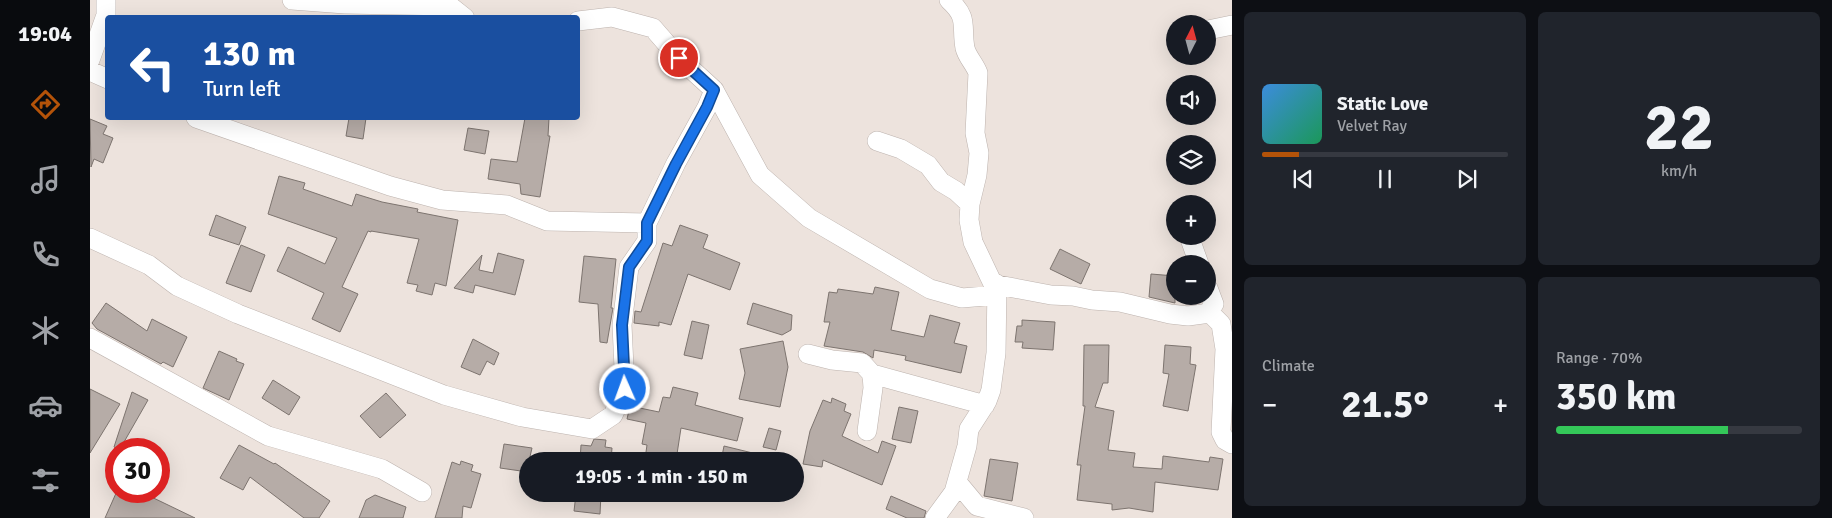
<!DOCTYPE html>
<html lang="en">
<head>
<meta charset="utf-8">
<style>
  body { margin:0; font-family:Signika,sans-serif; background:#20242c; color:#f1f3f6; height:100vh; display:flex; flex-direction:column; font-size:19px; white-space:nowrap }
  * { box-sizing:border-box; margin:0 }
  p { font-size:16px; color:#9ea1a6 }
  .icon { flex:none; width:28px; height:28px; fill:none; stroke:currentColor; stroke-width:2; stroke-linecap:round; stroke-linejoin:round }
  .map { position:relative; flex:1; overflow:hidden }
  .details { display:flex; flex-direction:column; gap:12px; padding:12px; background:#0d0f14; width:600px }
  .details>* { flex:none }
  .hud { position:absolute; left:15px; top:15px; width:475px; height:105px; border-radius:5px; box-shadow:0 5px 20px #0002; background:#1a4fa0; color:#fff; overflow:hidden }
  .needle { width:32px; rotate:6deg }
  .tools { position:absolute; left:1076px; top:15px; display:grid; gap:10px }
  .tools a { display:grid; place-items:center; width:50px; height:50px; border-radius:50%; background:#171b24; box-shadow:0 5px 20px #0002; font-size:25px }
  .speed { position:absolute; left:15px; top:438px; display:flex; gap:10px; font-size:25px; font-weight:700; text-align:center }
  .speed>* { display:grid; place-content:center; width:65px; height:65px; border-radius:50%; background:#171b24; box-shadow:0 5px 20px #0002; line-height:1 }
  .speed .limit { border:8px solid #d22; background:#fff; color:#111 }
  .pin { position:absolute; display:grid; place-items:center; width:42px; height:42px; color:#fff; margin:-21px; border:2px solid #fff; border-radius:50%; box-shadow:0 1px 5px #0007 }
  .me { position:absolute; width:55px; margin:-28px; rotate:358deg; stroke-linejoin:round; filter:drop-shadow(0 0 4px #0008) }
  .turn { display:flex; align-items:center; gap:18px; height:105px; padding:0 15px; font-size:22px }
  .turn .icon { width:65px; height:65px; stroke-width:2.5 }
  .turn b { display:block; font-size:35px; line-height:42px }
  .big { font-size:38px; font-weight:700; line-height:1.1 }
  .details .card { flex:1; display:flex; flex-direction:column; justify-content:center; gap:8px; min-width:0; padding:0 18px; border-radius:8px; background:#20242c }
  .details .dial { align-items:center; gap:0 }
  .dial b { font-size:65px; line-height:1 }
  .song { display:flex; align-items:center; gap:15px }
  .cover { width:60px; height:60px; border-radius:8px; background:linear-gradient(135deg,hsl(210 70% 55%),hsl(150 70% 35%)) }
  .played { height:5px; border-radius:2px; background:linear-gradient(90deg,#b45309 15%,#363941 15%) }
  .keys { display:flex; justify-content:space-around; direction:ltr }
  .heat { display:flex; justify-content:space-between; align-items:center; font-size:28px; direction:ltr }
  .charge { height:8px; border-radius:4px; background:linear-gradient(90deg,#34c759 70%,#363941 0) }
  .details .tiles { flex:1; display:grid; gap:12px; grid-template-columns:repeat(2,1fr) }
  .trip { position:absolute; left:429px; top:452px; width:285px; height:50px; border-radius:25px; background:#171b24; box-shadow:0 5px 20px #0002; font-weight:700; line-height:50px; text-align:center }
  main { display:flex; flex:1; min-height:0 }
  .tab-bar { display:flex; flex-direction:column; width:90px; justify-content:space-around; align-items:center; background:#090b0e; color:#9ea1a6 }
  .tab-bar .icon { width:35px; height:35px }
  .tab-bar .current { color:#b45309 }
  .tab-bar b { font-size:22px; color:#f1f3f6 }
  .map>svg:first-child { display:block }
  .building { fill:#b6aca7; stroke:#7d746f }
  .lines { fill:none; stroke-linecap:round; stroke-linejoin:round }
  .minor-casing { stroke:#bdb3ae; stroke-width:20 }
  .minor { stroke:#fff; stroke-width:19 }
  .route-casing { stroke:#114b97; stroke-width:12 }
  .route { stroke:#1a73e8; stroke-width:9 }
</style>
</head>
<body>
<main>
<nav class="tab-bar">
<b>19:04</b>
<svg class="icon current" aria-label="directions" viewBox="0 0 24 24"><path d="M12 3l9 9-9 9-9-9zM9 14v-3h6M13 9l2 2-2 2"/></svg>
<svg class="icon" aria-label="music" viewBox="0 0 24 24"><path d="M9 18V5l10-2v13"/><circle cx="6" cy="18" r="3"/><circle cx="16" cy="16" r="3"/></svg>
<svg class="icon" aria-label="phone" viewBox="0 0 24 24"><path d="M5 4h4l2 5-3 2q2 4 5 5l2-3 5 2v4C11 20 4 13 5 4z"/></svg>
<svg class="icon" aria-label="climate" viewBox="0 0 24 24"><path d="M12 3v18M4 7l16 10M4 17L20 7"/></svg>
<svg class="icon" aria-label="car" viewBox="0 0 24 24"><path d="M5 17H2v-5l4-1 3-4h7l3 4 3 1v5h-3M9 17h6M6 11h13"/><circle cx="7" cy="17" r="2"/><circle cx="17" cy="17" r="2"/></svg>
<svg class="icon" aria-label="filters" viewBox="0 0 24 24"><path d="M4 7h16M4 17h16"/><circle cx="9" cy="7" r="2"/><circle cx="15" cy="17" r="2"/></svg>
</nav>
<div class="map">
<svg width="1142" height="518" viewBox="0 0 1142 518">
  <rect width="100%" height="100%" fill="#ede3dd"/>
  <!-- building -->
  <path class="building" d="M259,118H276L273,139L256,136Z
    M435,118H459L458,136H460L450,197L431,194L430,184L398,179L401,159L427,162Z
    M0,119L17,126L13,134L23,138L13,163L4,159L1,167Z
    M378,128L399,131L395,154L374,150Z
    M189,176L215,183L213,189L262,206L266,194L292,202L328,209L327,212L368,220L356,286L345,283L342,295L326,291L328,285L317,283L329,239L281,231V232L278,231L252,287L268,294L250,332L222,319L234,293L187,271L198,247L235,264L247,238L178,214Z
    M126,215L156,227L149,245L119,235Z
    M590,225L618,235L613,248L650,263L640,290L598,274L581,325L569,322V326L544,323L545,311L551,312L573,243L582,246Z
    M151,245L175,255L161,292L136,283Z
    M970,249L1000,264L991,284L960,269Z
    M408,253L434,260L425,295L385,285L383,293L364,288L392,255L389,270L403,273Z
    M494,256L526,259L521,308H523L517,343L510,342L508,304L489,302Z
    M1061,274L1085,276V303L1059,297Z
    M785,287L809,292L801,330L834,337L840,315L870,323L864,343L877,346L871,373L815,360L816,356L784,350L783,358L773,352L734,346L740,322H734L739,292L747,293L748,289L783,294Z
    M16,303L57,331L62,319L97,337L83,367L73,362L71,364L7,329L2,323Z
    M663,303L702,315L701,330L692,335L657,324Z
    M932,320L965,322L963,350L932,348L933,342H925L927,326H932Z
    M602,321L619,325L612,359L594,355Z
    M383,339L409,353L404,365L397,361L390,375L371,367Z
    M693,341L698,367L690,407L649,399L655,373L650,349Z
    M994,345H1019L1018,383H1013L1005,407L1024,411L1018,450L1045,453L1043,467L1072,469L1073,456L1119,462L1120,457L1133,459L1128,490L1065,482L1063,512L1039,508L1022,510V504L987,500L991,465H987L995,406H993Z
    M1075,345L1101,347L1100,364L1106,365L1098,411L1073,406L1079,374L1073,373Z
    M129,351L147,359L146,361L154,364L139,400L113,388Z
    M183,380L210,397L199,415L172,398Z
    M583,387L608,393L605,405L653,418L647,441L591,428L587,454L581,453L579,461L555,459L557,445L552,444L556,423L537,419L540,406L569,412L573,397L580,398Z
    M0,389L30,404L0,453Z
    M42,392L58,400L30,449H28L24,447Z
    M296,393L316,415L290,438L270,416Z
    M742,398L756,404L754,411L761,414L752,436L788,453L792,441L806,446L792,485L733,460L732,467L713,464L720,431L733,400L741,403Z
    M809,407L828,411L821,443L802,439Z
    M679,428L691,431L686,450L673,447Z
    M504,439L516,440L515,447L522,448L521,461H490L491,445L501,446Z
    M414,444L442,448L439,461H438V472L410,468Z
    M149,445L184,464L185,463L240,501L229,518H214L160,477L153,490L130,478Z
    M634,446L675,456V461H631Z
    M900,459L928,463L922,501L894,496Z
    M371,461L383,465L381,471L391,474L381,508L373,506L372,518H345L362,462L370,465Z
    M27,491H49L105,518H15Z
    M486,494H511L510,514L484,511Z
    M285,495L316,507L313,518H269L276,500Z
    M801,496L836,511L834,518H817L796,509Z"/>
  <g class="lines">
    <!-- minor casing -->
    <g class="minor-casing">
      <path id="minor" d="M202,0L255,4L360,6L375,18
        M859,0C879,18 871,26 875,48C877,57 885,64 888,73L885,133L889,153L887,175L880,204L879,220L883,242L903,284L961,295L983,296L1002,300L1030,302L1080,314L1098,316L1120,313L1131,324L1135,349L1131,432L1135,440L1142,444
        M1118,30L1142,25
        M0,60L16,15V0
        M0,71L18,79
        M624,90L670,175L719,218L840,289L872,298L907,295
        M106,118L300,186L352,200L417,205L457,221L557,223
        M787,141L811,149L838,165L851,182L866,191L880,204
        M1099,236L1109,264
        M0,238L59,265L87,286L148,314L354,395L432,417L502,429L523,415L535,389L532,325L539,267L557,241V223L586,163L617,107L624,90L589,58L563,28L522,17L488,21
        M1118,288L1124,304L1121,308L1120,313
        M0,338L178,436L292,469L332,492
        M718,354L742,360L772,363L782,374L783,388L777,431
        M782,374L895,405
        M867,482L887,506L934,518
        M845,518L864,492L877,446L879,429L897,401L901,390L906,353L907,284"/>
    </g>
    <!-- minor -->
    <use href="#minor" class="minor"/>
  </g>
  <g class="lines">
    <!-- route casing -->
    <g class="route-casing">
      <path id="route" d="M535,389L532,325L539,267L557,241V223L586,164L617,107L624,90L589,58"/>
    </g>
    <!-- route -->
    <use href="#route" class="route"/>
  </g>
</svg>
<div class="tools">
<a><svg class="needle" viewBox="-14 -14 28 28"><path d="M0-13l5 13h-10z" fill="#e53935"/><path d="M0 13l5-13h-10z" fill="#9ea1a6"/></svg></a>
<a><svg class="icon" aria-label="sound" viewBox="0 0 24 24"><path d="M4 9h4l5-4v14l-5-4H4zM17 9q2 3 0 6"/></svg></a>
<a><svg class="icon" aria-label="layers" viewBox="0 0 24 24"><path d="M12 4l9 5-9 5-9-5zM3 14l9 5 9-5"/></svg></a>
<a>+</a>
<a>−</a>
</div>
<div class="speed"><div class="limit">30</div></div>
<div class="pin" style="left:589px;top:58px;background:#d93025"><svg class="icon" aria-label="arrive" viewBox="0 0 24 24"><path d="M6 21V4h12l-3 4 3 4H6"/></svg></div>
<svg class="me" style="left:535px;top:389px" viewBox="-20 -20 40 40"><circle r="17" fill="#1a73e8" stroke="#fff" stroke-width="3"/><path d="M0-11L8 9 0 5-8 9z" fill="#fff"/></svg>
<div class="trip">19:05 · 1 min · 150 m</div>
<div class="hud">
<div class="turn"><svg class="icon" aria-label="left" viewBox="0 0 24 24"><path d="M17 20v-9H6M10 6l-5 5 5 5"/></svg><div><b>130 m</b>Turn left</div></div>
</div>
</div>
<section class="details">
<div class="tiles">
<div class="card">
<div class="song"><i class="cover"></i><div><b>Static Love</b><p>Velvet Ray</p></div></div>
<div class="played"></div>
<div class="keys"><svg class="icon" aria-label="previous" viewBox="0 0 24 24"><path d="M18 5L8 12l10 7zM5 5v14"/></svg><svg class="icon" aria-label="pause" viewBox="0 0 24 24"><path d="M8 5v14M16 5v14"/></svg><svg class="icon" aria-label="next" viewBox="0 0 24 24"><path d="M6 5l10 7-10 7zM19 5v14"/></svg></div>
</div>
<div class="card dial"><b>22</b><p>km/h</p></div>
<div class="card"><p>Climate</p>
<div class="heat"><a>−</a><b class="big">21.5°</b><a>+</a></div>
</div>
<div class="card"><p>Range · 70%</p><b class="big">350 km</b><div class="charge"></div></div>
</div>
</section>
</main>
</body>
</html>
